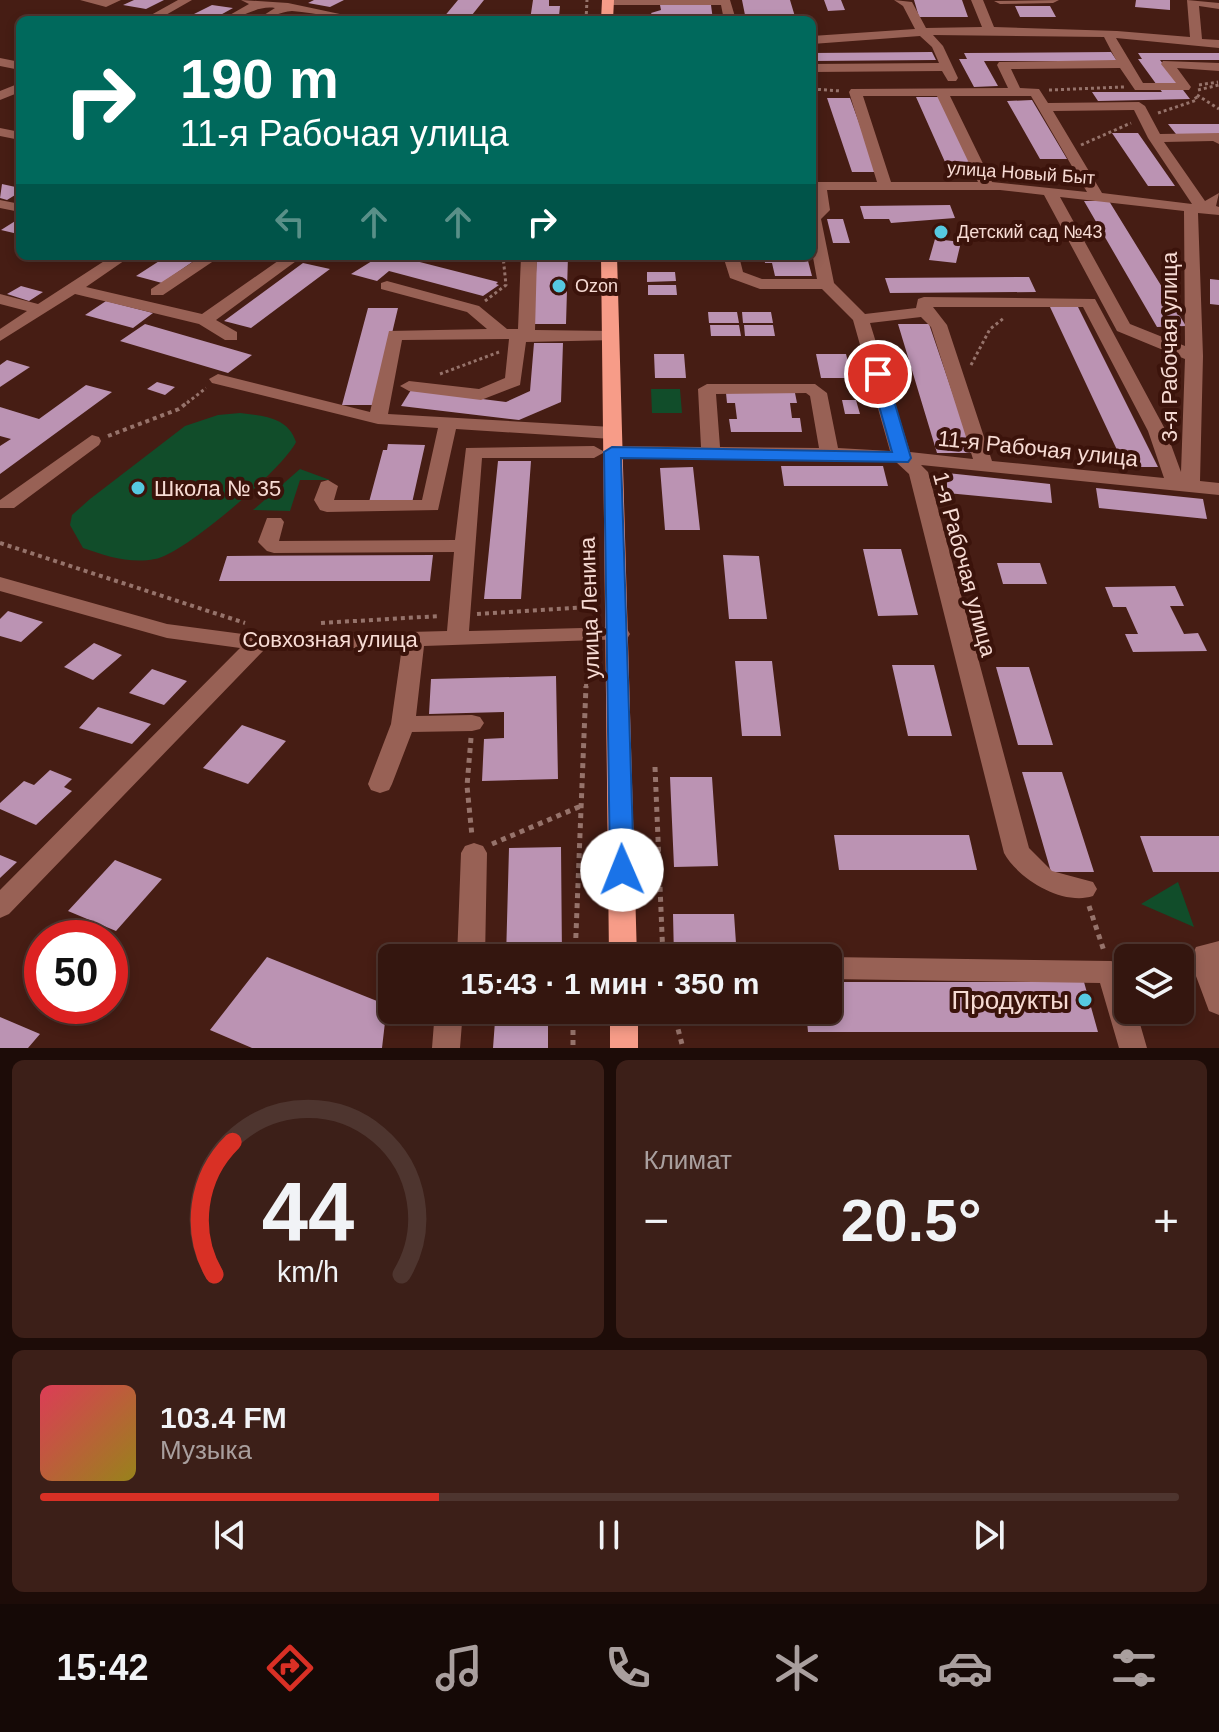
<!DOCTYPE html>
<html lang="ru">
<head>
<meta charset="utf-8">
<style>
  body { margin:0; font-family:Arial,sans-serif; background:#3c1f18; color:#f1f3f6; height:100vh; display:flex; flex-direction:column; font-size:30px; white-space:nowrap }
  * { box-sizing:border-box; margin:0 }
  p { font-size:26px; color:#a99f9e }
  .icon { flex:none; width:44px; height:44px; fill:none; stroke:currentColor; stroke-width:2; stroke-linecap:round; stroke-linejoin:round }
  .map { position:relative; height:1048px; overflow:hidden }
  .sheet { display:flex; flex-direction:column; gap:12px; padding:12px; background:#1d0c08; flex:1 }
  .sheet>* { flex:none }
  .banner { position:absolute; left:16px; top:16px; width:800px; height:244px; border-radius:12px; box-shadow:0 4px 12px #0003,0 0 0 2px #4e352f; background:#00695c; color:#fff; overflow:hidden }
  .tools { position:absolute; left:1114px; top:944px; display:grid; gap:16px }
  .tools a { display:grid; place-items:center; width:80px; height:80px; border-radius:12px; background:#34160f; box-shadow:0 4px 12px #0003,0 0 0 2px #4e352f; font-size:40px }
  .speed { position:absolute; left:24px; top:920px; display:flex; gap:16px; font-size:40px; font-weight:700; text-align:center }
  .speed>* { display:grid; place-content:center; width:104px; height:104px; border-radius:50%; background:#34160f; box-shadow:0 4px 12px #0003,0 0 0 2px #4e352f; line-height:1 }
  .speed .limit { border:12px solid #d22; background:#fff; color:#111 }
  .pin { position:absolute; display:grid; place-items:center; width:68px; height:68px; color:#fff; margin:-34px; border:4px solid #fff; border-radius:50%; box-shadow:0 2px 8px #0007 }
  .me { position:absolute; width:88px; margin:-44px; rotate:359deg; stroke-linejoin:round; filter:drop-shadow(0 0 6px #0008) }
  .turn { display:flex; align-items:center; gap:28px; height:168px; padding:0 32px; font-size:36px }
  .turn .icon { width:104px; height:104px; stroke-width:2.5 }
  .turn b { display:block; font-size:56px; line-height:68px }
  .lanes { display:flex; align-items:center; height:76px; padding:0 32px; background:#0003; justify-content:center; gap:40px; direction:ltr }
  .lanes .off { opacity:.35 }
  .big { font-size:60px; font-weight:600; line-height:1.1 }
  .sheet .widget { flex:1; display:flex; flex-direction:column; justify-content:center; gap:12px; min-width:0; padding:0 28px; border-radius:12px; background:#3c1f18 }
  .sheet .dial { align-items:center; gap:0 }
  .dial svg { height:208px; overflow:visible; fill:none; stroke:#4e352f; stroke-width:7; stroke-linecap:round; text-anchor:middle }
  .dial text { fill:#f1f3f6; stroke:none }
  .song { display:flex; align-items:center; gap:24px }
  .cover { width:96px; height:96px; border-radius:12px; background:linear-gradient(135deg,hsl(350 70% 55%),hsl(50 70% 35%)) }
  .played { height:8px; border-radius:4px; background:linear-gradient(90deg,#d93025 35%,#4e352f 35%) }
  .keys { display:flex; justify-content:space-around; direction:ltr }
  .heat { display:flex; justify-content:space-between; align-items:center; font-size:44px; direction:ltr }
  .sheet .tiles { flex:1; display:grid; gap:12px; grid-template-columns:1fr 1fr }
  .widget:last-child { grid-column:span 2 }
  .trip { position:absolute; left:378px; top:944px; width:464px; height:80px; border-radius:12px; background:#34160f; box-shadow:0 4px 12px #0003,0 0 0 2px #4e352f; font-weight:600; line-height:80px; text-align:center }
  .menu { display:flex; height:128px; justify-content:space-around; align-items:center; background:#150906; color:#a99f9e }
  .menu .icon { width:56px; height:56px }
  .menu .selected { color:#d93025 }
  .menu b { font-size:36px; color:#f1f3f6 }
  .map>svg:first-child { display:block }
  .green { fill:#114d2a }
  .building { fill:#bb93b3 }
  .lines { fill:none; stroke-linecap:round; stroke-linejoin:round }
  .path-far2 { stroke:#96736b; stroke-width:3; stroke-dasharray:3 3; stroke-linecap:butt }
  .path-far1 { stroke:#96736b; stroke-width:4; stroke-dasharray:4 4; stroke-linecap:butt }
  .path { stroke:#96736b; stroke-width:5; stroke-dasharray:5 5; stroke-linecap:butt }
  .minor { fill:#986155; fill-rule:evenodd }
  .major { fill:#f79c88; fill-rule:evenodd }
  .route { fill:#1a73e8; stroke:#114b97; stroke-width:2 }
  .poi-dot { fill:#56c9e1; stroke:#3b130b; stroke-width:3 }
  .labels { text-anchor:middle; stroke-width:8; stroke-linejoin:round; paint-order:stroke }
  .far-street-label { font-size:18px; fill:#f7dbd4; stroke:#3b130b }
  .far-poi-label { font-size:18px; fill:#f7dbd4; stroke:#3b130b; text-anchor:start }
  .street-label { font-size:22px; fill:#f7dbd4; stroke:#3b130b }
  .poi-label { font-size:22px; fill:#f7dbd4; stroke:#3b130b; text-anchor:start }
  .near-poi-label { font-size:26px; fill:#f7dbd4; stroke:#3b130b; text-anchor:end }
</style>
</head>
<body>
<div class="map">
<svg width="1219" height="1048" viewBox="0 0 1219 1048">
  <rect width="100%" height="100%" fill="#461d14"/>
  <!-- green -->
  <path class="green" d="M651,389H680L682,413H652Z
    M240,413C264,416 288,417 296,442C284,468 183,555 155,559C130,564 106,556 83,548L70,525L72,515L90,499L185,426L218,415Z
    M300,469L330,480H300L290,511L253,510Z
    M1178,882L1194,927L1141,904Z"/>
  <!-- building -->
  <path class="building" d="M134,0H164L146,9L123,5Z
    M314,0H344L330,7L308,3Z
    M458,0H484L468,20L443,18Z
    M533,0H549V6H560L559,16L530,20Z
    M742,0H790L796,20H746Z
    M824,0H841L845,10L828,11Z
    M914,0H962L968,17H919Z
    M1136,0H1170V10L1135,7Z
    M212,5L233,8L215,18L194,14Z
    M660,5H711L713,20H655L651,13L661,10Z
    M1015,6H1050L1056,17H1020Z
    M279,14L306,18V20H267Z
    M932,52L936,60L812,61V53Z
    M1111,52L1117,61H984L998,86L974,87L959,59H967L964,53Z
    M1138,53H1219V60H1160L1190,99L1098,101L1092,92H1162L1138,59H1142Z
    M916,97H939L974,171H949Z
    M827,98H850L877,172H852Z
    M1032,100L1067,159H1040L1007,101Z
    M1168,124H1219V134H1176Z
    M1112,133H1138L1175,186H1148Z
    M2,184L20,188V192L7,200L0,198Z
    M1084,201H1109L1186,326L1157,327Z
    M950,205L955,218L891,223L889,219H864L860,206Z
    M20,218L18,234L1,230Z
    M827,219H843L850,243H833Z
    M935,239L961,242L956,263L929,260Z
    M167,256H201L162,283L136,276Z
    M380,256L404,258L498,282L496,284L499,285L483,296L389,271L377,281L351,274Z
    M537,256H568L566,324H533Z
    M764,256L807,257L812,276H775L772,263H765Z
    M303,263L330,269L251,328L224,321Z
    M647,272H675L676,281L647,282Z
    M1029,277L1036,292L890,293L885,278Z
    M1210,279L1219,280V305L1210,304Z
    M648,285H676L677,295H648Z
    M21,286L43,292L29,301L7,294Z
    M106,301L153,313L133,328L85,315Z
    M1050,307H1078L1158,467H1125Z
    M368,308H398L375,405H342Z
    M708,312H737L739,323H709Z
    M742,312H771L773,323H743Z
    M145,324L252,355L228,373L120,341Z
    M898,324H929L973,453H937Z
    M710,325H739L741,336H711Z
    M744,325H773L775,336H745Z
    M534,343H563L561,402L519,420L401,406L411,390L506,402L530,391Z
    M654,354H684L686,378H655Z
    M816,354H846L852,378H821Z
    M7,360L30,367L0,387V365Z
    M157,382L175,387L165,395L147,389Z
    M86,385L112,392L0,474V446L11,439L0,436V407L39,419Z
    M726,393H795L797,403H790L792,418H800L802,432H731L729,419H737L735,403H727Z
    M842,400H856L860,414H845Z
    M388,444L425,445L412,503L369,502L383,450H387Z
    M498,461H531L521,599H484Z
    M781,466H883L888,486H784Z
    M693,467L700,530H665L660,468Z
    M947,473L1050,484L1052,503L947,493Z
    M1096,488L1203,499L1207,519L1099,508Z
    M863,549H901L918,615L878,616Z
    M433,555L430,581H219L227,556Z
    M723,555L759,556L767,619H729Z
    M997,563H1040L1047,584H1003Z
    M1175,586L1184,606H1170L1184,634L1198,633L1207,651L1133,652L1125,634H1138L1126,607H1113L1105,587Z
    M8,611L43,622L21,642L0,636V619Z
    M94,643L122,655L93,680L64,667Z
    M735,661H772L781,736H742Z
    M892,665H934L952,736H908Z
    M996,667H1029L1053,745H1018Z
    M152,669L187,681L164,705L129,693Z
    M556,676L558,779L482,781L484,739L504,738V712L429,714L431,679Z
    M98,707L151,724L132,744L79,728Z
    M242,725L286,741L248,784L203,768Z
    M50,770L72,779L64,787L72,791L36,825L0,809V803L24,781L34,785Z
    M1022,772H1062L1094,872H1051Z
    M670,777H712L718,866L674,867Z
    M834,835H969L977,870H839Z
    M1140,836H1219V872H1153Z
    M561,847L562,958H506L509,848Z
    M0,855L17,862L0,878Z
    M115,860L162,879L116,931L68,911Z
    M673,914H734L737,958H674Z
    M267,957L387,1005L382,1048H252L210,1030Z
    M828,982H1084L1098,1032H808L806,1010H828Z
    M0,1017L40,1034L28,1048H0Z
    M495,1021H548V1048H493Z"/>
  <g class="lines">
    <!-- path-far2 -->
    <path class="path-far2" d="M586,20L587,0
      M1199,85L1218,82
      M812,89L841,91
      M1049,90L1124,87
      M1198,90L1219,85
      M1197,95L1219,109
      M1158,113L1197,100L1194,94
      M1081,145L1131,123
      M485,301L506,285L503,256
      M971,365L990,329L1004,318
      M440,374L499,352
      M187,403L206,388"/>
    <!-- path-far1 -->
    <path class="path-far1" d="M108,436L179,409L189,401
      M0,543L245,623
      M477,614L587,607
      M321,623L440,616
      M586,688L587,656"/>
    <!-- path -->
    <path class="path" d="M471,738L467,786L472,836
      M655,767L663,958
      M492,844L581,806
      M1089,906L1104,951
      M575,958L586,686
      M573,1010V1048
      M673,1010L683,1048"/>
    <!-- minor -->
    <path class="minor" d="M80,0H121L106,7Z
      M178,0H192L157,20H142Z
      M241,0L288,3L368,20C342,20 318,13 292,11C280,11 270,20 256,20L275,8C255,5 242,20 221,20L249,4Z
      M604,0H730L736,20H724L721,5H608L604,4Z
      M894,0L912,2L926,28L982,27L971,0H983L994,27L1117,31L1190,37L1187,0L1219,3V9L1199,6L1202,39L1219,40V48L1116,38L1143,83H1176L1161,64L1163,61L1219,63V71L1177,68L1191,87L1189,90H1135L1120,68L1011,69L1020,88L1039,89L1048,103L1139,102L1145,106L1160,134L1219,133V144L1213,141L1164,142L1205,201L1219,193L1216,206L1219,207V215L1198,213L1203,356L1200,481L1219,483V495L921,465L928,472L1029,848L1052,871L1093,882L1097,889L1093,896C1063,906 1018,879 1004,853L909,474L896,462L868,460L612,458L603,453L594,458H482L469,631L619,627L627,629L630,634L627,639L424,646L416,716L472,715L480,717L484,723L480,729L472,731L412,732L392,784L389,790L380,793L371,790L368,784L391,724L402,647L264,650L9,914L0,918V890L240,648L167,638L0,591V577L167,624L258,636L447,631L454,552L274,553L267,551L258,542L267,518H281L284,522L279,541L455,540L466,448L594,446L603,451L612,446L701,447L698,389L707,384H815L827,393L838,448L890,451L853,320L822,289H760L730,278L723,256H739L743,272L762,279H817L812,252V211L815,209L812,182H877L849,92L851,89L1008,88L997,65L999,62L1116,60L1104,37L933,35L943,46L958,78L956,81H948L942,71L812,72V64L939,63L932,47L920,36L812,44V36L915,29L903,6ZM863,96H937L978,182H891ZM950,96H1031L1087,192L992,182ZM1134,110L1148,138L1192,204L1102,193L1053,111ZM827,190H1000L1044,195L1117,331L1185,359L1181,472L1166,431L1095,299L924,297L918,299L916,308L865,314L834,283L821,219L830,210ZM1060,197L1184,211L1185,346L1130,324ZM933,307H1083L1148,431L1164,478L992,461L947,325ZM921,317L931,327L973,459L910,452L870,323ZM806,393L810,396L819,448L720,447L716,394Z
      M1059,0L1053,3L1000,4L994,1Z
      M0,58L20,62V70L0,66Z
      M20,83V92L0,100V91Z
      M0,128L20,132V140L0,136Z
      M0,200L20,204V212L0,208Z
      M112,256H131L86,287L202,314L285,256H303L216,320L237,332V340H225L199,324L75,294L0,341V329L27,311L0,304V294L38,304Z
      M202,256H221L163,295H151V289Z
      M521,256H537L535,330L610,331L616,332V340L526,342L520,385L481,400L409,391L400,386L409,381L479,389L505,378L509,339L402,340L388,414L612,427L621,433L612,439L456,429L438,510L327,512L320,510L314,500L321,482L328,480L338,486L334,500H422L438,428L378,424L212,383L209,379L218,374L370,412L389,331L487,329L467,312L381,289V283L387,281L479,306L507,329H518Z
      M92,435L99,437L101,441L99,445L14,508H0V500Z
      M474,843L483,846L487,853L485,958H457L461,853L465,846Z
      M1219,941V1015L1209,1011L1190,960L1196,947Z
      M828,957L1111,961L1121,964L1128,983V1010H1136L1147,1048H1119L1100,983L828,979V958H824Z
      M435,1010H463L460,1048H432Z"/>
    <!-- major -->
    <path class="major" d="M602,0H614L613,20H601Z
      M601,256H617L637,958H609Z
      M610,1010H638V1048H610Z"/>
  </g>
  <!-- route -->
  <path class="route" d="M878,370L886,374L911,458L908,462L621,458L634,870L630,876H614L610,870L604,452L612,447L892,452L870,374Z"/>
  <!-- markers -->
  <g class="poi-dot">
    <circle cx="941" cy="232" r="8"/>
    <circle cx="559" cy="286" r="8"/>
    <circle cx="138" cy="488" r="8"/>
    <circle cx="1085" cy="1000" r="8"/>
  </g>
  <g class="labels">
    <!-- far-street labels -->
    <g class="far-street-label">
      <text transform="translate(1021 173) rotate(4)" y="6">улица Новый Быт</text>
    </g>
    <!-- far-poi labels -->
    <g class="far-poi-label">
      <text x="957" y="238">Детский сад №43</text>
      <text x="575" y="292">Ozon</text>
    </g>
    <!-- street labels -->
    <g class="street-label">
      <text transform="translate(1169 347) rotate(-90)" y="8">3-я Рабочая улица</text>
      <text transform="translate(1038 448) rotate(6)" y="8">11-я Рабочая улица</text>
      <text transform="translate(965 564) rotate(75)" y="8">1-я Рабочая улица</text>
      <text transform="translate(589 608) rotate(-92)" y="8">улица Ленина</text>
      <text x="330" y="647">Совхозная улица</text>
    </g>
    <!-- poi labels -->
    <g class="poi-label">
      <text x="154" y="496">Школа № 35</text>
    </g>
    <!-- near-poi labels -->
    <g class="near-poi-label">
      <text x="1069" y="1009">Продукты</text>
    </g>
  </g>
</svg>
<div class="tools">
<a><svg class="icon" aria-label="layers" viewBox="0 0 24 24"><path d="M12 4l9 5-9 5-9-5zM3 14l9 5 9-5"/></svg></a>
</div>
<div class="speed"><div class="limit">50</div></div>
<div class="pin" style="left:878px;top:374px;background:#d93025"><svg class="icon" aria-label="arrive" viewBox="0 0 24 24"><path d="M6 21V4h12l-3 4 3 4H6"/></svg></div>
<svg class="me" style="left:622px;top:870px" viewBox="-20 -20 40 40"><circle r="19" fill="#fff"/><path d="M0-13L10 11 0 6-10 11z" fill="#1a73e8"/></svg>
<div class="trip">15:43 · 1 мин · 350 m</div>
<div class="banner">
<div class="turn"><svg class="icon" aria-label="right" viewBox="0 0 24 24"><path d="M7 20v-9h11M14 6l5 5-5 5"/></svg><div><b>190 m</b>11-я Рабочая улица</div></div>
<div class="lanes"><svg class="icon off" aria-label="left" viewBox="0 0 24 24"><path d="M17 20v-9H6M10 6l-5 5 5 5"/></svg><svg class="icon off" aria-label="ahead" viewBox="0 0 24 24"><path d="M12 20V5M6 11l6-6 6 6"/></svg><svg class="icon off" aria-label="ahead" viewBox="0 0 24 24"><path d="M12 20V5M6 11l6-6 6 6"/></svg><svg class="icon" aria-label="right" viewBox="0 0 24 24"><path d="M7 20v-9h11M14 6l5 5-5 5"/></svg></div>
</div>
</div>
<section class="sheet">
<div class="tiles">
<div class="widget dial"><svg viewBox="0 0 100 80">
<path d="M14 69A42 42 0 1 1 86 69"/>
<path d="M14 69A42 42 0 0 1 21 18" stroke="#d93025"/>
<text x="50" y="56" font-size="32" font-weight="700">44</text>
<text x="50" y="72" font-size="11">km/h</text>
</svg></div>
<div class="widget"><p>Климат</p>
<div class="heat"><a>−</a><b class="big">20.5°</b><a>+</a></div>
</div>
<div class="widget">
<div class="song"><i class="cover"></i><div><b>103.4 FM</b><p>Музыка</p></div></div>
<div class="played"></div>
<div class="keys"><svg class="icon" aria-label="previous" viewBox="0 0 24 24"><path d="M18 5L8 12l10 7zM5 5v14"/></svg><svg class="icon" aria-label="pause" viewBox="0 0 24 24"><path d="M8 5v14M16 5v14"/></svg><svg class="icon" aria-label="next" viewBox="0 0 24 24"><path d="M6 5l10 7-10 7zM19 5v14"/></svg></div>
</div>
</div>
</section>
<nav class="menu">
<b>15:42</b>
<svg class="icon selected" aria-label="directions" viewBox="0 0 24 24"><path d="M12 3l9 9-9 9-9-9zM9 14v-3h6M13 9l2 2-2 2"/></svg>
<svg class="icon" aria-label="music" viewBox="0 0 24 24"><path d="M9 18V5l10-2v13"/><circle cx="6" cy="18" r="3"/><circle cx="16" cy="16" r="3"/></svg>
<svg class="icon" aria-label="phone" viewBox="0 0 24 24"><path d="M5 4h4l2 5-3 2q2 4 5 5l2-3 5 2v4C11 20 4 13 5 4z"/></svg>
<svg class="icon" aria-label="climate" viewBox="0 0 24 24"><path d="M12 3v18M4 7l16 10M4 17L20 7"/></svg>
<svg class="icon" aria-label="car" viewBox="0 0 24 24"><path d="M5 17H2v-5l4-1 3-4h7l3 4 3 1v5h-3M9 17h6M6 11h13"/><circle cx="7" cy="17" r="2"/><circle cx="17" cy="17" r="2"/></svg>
<svg class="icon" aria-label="filters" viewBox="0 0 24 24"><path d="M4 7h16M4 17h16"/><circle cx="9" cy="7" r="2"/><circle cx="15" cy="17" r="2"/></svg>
</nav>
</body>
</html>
